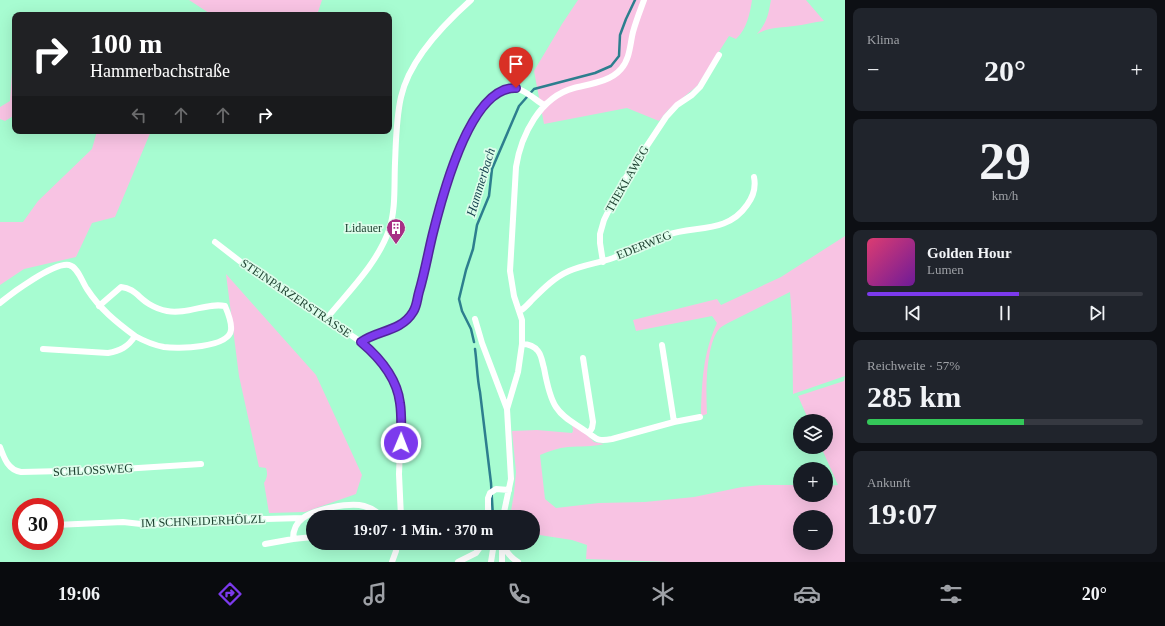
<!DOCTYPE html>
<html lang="de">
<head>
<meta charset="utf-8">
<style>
  body { margin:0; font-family:Georgia,serif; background:#20242c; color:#f1f3f6; height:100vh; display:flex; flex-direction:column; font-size:15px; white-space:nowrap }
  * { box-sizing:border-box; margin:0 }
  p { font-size:13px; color:#9ea1a6 }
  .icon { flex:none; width:22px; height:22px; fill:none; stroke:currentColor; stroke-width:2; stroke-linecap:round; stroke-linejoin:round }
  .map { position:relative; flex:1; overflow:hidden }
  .panel { display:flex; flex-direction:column; gap:8px; padding:8px; background:#0d0f14; width:320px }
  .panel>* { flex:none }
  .guide { position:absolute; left:12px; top:12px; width:380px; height:122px; border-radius:8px; box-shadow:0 4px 16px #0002; background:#202124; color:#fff; overflow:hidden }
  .fabs { position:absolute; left:793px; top:414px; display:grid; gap:8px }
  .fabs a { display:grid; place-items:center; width:40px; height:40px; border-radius:50%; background:#171b24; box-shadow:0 4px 16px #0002; font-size:20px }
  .speed { position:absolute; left:12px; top:498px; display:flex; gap:8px; font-size:20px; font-weight:700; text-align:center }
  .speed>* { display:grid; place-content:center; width:52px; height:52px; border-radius:50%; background:#171b24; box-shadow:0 4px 16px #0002; line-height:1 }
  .speed .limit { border:6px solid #d22; background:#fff; color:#111 }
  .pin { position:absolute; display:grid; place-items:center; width:34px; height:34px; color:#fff; margin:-41px -17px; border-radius:50% 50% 50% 0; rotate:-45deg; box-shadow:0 0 4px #0007 }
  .pin .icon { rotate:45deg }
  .me { position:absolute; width:44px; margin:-22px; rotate:1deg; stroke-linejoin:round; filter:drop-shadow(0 0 3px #0008) }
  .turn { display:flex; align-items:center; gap:14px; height:84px; padding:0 12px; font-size:18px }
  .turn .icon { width:52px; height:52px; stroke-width:2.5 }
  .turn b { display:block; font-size:28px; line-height:34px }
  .lanes { display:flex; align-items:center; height:38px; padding:0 12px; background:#0003; justify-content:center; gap:20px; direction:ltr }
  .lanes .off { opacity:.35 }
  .big { font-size:30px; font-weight:700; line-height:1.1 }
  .panel .tile { flex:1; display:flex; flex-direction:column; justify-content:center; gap:6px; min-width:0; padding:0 14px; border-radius:8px; background:#20242c }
  .panel .dial { align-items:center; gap:0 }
  .dial b { font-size:52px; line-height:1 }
  .song { display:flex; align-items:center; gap:12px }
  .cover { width:48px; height:48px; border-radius:6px; background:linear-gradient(135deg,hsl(340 70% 55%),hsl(280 70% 35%)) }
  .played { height:4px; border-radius:2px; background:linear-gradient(90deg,#7c3aed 55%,#363941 55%) }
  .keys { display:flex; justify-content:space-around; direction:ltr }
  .heat { display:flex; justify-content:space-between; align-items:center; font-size:22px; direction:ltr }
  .charge { height:6px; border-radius:3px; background:linear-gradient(90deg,#34c759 57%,#363941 0) }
  .trip { position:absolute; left:306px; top:510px; width:234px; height:40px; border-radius:20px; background:#171b24; box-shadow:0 4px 16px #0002; font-weight:700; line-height:40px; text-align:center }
  .tabs { display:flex; height:64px; justify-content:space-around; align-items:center; background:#090b0e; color:#9ea1a6 }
  .tabs .icon { width:28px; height:28px }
  .tabs .current { color:#7c3aed }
  .tabs b { font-size:18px; color:#f1f3f6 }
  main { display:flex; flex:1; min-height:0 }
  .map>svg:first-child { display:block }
  .green { fill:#f8c3e3; fill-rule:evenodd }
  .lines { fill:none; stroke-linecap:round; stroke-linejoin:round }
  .stream { stroke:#2d7e8e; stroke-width:2.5 }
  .minor { stroke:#fff; stroke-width:6 }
  .route-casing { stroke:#51269a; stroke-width:10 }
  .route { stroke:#7c3aed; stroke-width:7 }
  .labels { text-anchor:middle; stroke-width:3.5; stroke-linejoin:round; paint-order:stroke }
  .street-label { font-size:12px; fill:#1a3e2d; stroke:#ddfdeb }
  .poi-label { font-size:12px; fill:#1a3e2d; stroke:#ddfdeb; text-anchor:end }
  .water-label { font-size:13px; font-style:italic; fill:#133f4c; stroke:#ddfdeb }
</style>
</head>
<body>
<main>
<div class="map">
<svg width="845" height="562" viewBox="0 0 845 562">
  <rect width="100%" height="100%" fill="#a7fcd1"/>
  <!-- green -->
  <path class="green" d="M189,0H322L317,15H212Z
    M578,0H752C750,13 747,29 736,39L729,36L697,86L668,110L659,121L627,108L544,124L534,71L562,24Z
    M771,0H806L824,21C814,22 804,25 794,26C781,28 769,27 757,34C767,22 768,16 771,0Z
    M15,66V115L5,121L0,119V107L10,101L12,71Z
    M97,131H151L115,217L92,223L76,257L24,269L0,285V222H23L38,201L92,149Z
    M845,236V562H670L586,559L587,545L572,540L533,534V517H510L514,493L516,472L512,431L537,430L572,433L573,431L572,424L586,434L594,442L604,444C592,447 580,446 568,447C558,448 549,451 540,455L545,499L556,508L599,503L645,502L694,497L742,487L761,485H800V495H826V486L838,485L821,447H826V421H809L798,396L844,381L845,376L793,394L792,320L790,292L728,323C725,325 722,326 720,328C705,344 706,394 707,414L701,416V414C702,381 703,353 717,323L712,316L636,331L633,320L717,299L721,305L781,277ZM800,517H826V543H800Z
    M226,274L316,375L362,475L356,494L305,512L269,513L264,483C267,478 268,474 266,468L259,467L239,376Z"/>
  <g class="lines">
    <!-- stream -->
    <path class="stream" d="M474,342L471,329L462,311L459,299L466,270L473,249L477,225L489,196L492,169L519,106L534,89L595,73L611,66L619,56L620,35L626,19L635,0
      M475,349C477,363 477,378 480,392L491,483L493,517"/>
    <!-- minor -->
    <path class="minor" d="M215,242L255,273L282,288L361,342L376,356L392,376L396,386L400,404L401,423L399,474L401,517
      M603,262L600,243V234L604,220L621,185L666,117L677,105L692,95L700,87L719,55
      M0,303C12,293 54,262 69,265C78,267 82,282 87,289C100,309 116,322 135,336C128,347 120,351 108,353L43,349
      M99,306L121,287C134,288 139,298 149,304C154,307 161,310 167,311C187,315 208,302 225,306C228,313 232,322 231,330C229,348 177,349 164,347C153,345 144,341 135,336
      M520,311C525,308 529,303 533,299C544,288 555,277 569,271C583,265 599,263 613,258C631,251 648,242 667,235C695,225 727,234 747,205C753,197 756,187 754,177
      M327,318C349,291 377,264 389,230C396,209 394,185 395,163C396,141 396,119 401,97C409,61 444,24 471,0
      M475,319L482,343L507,409
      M361,342C377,330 401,332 413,312C416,306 417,299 419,292C425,273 428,253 433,233C440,205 448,176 460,150C464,139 468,129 474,119C479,112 485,105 491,99C496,94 502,89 509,88C521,86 534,99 544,105
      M522,344C528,344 534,346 538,351C542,356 542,362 544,368C546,379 550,398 556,407C563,418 574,423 584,430C597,438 595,442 612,439L674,422L700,417
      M662,345L674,422
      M583,358L593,422L592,428L589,433
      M0,447C4,458 8,470 21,472L107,470L201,464
      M488,517V498L490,493L496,489L509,490
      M503,517L511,479L507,409L518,372L522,344V320L514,296L510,271L516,167C521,135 540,97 574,88C589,84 610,82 621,69C630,59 630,44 633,32C636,21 640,11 644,0
      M55,525L123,522L150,525L218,518L266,519L303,518
      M293,539L313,537
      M265,544L293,539C293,531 296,523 303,518C315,509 350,502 364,506C371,508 377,511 382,517
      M503,544C506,552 510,557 518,562
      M392,562L396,551L397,543
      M458,562L476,553L483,543
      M491,562L494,543
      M502,562V546"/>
  </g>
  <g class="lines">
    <!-- route casing -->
    <g class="route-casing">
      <path id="route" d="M401,443C401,430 402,416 400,403C397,378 380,358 361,342C377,330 401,332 413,312C417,306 417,299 419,292C425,272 428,253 433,233C442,197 470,86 516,88"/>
    </g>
    <!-- route -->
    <use href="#route" class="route"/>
  </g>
  <!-- icons -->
  <defs>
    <g id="building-pin" transform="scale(1)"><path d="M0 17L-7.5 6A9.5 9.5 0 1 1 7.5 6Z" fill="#a72f85" stroke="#ddfdeb"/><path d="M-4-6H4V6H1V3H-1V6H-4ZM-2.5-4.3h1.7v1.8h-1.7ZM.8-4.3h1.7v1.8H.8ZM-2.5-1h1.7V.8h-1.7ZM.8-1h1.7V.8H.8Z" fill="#fff"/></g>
  </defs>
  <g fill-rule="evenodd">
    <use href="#building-pin" x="396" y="228"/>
  </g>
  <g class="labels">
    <!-- street labels -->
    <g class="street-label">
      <text transform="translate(627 179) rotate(-60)" y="4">THEKLAWEG</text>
      <text transform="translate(644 245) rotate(-22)" y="4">EDERWEG</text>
      <text transform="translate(296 298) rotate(34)" y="4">STEINPARZERSTRASSE</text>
      <text transform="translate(93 470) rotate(-3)" y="4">SCHLOSSWEG</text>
      <text transform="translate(203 521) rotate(-2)" y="4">IM SCHNEIDERHÖLZL</text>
    </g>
    <!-- poi labels -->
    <g class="poi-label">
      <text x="382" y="232">Lidauer</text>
    </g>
    <!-- water labels -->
    <g class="water-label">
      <text transform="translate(480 182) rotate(-73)" y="5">Hammerbach</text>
    </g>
  </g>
</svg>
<div class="fabs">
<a><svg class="icon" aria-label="layers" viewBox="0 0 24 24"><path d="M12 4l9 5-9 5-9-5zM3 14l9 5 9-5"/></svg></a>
<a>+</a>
<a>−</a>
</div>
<div class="speed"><div class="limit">30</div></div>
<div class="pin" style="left:516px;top:88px;background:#d93025"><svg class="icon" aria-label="arrive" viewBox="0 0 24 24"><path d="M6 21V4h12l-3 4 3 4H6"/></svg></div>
<svg class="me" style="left:401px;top:443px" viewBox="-20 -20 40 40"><circle r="17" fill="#7c3aed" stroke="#fff" stroke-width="3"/><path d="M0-11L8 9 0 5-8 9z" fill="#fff"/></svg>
<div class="trip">19:07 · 1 Min. · 370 m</div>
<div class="guide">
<div class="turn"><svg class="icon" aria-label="right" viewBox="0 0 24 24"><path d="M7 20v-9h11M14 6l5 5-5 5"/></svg><div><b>100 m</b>Hammerbachstraße</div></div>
<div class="lanes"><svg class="icon off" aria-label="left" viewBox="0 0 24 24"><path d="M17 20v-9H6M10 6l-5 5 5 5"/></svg><svg class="icon off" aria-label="ahead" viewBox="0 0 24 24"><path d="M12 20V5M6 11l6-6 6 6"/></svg><svg class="icon off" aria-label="ahead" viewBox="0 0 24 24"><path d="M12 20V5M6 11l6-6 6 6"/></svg><svg class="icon" aria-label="right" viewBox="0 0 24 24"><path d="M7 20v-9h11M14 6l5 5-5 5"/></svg></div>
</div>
</div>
<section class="panel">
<div class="tile"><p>Klima</p>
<div class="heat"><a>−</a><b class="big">20°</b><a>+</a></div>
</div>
<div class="tile dial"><b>29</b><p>km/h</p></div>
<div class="tile">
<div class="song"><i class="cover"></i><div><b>Golden Hour</b><p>Lumen</p></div></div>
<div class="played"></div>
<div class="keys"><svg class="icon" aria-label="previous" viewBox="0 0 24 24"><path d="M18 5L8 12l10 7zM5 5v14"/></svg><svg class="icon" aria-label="pause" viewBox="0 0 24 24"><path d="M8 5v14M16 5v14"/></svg><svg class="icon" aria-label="next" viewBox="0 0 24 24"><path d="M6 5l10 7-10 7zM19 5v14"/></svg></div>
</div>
<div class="tile"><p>Reichweite · 57%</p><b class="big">285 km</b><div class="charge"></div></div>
<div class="tile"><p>Ankunft</p><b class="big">19:07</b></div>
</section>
</main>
<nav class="tabs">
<b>19:06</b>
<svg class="icon current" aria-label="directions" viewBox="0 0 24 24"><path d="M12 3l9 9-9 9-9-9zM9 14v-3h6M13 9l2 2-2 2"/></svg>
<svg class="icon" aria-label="music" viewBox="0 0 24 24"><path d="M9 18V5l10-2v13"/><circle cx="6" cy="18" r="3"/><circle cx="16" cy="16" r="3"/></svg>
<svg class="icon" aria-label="phone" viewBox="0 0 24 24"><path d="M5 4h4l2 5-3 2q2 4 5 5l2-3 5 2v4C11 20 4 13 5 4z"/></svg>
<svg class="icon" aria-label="climate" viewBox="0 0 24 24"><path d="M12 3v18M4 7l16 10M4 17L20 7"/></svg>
<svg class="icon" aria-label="car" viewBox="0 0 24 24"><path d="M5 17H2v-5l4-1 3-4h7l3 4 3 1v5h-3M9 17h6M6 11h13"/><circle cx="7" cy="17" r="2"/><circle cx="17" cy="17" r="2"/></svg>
<svg class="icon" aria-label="filters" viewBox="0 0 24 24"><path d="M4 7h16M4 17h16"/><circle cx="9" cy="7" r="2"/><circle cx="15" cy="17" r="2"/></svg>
<b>20°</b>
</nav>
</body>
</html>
